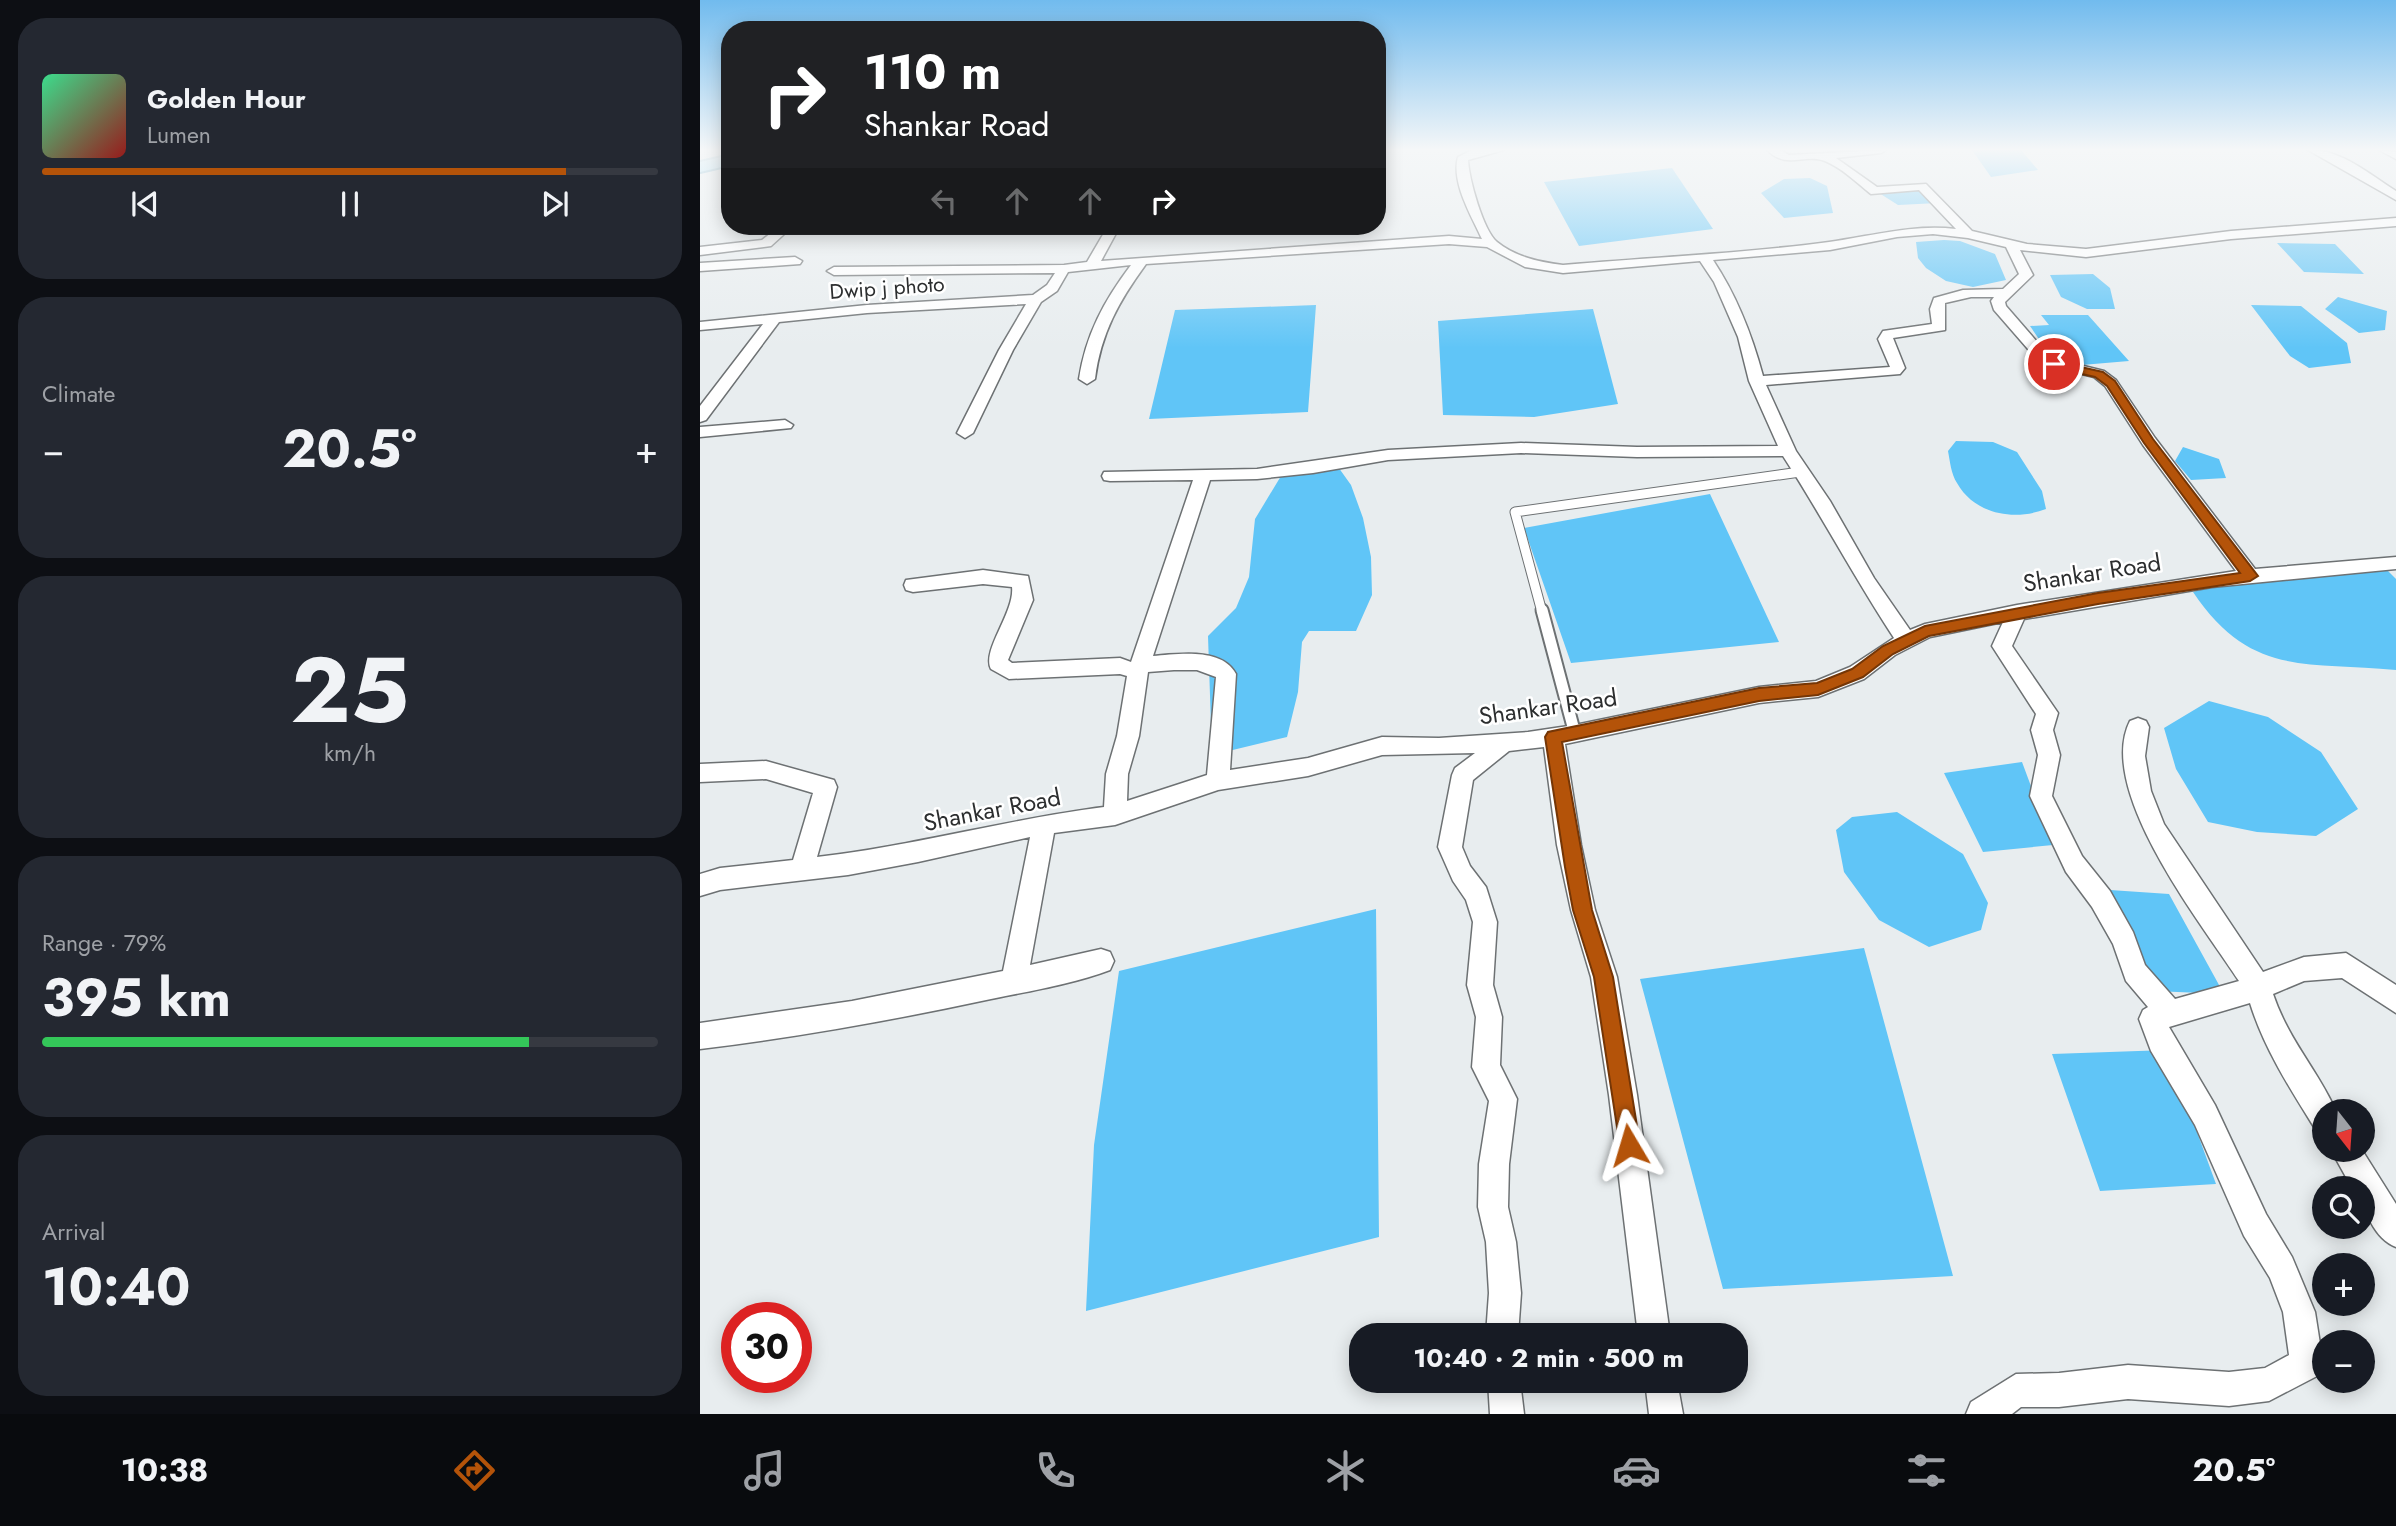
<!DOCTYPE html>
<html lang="en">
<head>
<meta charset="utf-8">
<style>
  body { margin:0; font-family:Jost,sans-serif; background:#242831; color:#f1f3f6; height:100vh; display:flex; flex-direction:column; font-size:26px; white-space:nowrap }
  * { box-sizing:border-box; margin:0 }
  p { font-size:23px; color:#9ea1a6 }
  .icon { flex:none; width:38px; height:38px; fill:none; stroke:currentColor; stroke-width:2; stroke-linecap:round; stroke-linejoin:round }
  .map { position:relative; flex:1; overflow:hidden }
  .side { display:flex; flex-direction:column; gap:18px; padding:18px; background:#0d0f14; width:700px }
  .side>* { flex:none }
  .guide { position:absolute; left:21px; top:21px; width:665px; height:214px; border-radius:28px; box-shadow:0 4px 18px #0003; background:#202124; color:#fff; overflow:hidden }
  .needle { width:46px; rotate:163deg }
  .fabs { position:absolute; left:1612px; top:1099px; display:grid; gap:14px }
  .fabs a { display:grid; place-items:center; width:63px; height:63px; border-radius:50%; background:#171b24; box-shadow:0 4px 18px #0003; font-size:35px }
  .speed { position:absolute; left:21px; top:1302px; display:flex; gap:14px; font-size:35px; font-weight:700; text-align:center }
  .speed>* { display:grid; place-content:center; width:91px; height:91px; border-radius:50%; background:#171b24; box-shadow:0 4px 18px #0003; line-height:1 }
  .speed .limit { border:10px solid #d22; background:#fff; color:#111 }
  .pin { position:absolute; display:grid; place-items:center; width:60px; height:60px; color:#fff; margin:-30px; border:4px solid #fff; border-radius:50%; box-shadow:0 2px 7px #0007 }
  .me { position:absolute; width:77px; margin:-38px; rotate:353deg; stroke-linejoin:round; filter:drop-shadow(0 0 5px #0008) }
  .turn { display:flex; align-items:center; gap:24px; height:147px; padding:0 28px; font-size:32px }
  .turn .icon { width:91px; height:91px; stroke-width:2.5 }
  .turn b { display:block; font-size:49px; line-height:60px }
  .lanes { display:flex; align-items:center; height:66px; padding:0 28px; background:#0003; justify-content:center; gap:35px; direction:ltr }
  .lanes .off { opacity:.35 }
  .big { font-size:52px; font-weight:700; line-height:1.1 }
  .side .widget { flex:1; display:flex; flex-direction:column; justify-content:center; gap:10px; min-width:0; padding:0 24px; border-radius:28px; background:#242831 }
  .side .dial { align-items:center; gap:0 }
  .dial b { font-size:91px; line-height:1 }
  .song { display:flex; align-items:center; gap:21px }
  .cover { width:84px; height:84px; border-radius:10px; background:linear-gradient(135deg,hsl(150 70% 55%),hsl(0 70% 35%)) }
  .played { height:7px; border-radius:4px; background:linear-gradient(90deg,#b45309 85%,#363941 85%) }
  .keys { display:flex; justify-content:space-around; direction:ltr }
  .heat { display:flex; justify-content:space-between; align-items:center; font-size:38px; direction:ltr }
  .charge { height:10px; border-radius:5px; background:linear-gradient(90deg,#34c759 79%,#363941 0) }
  .trip { position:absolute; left:649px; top:1323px; width:399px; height:70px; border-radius:28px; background:#171b24; box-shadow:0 4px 18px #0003; font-weight:700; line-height:70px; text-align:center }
  .tab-bar { display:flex; height:112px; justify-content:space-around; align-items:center; background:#090b0e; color:#9ea1a6 }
  .tab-bar .icon { width:49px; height:49px }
  .tab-bar .active { color:#b45309 }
  .tab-bar b { font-size:32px; color:#f1f3f6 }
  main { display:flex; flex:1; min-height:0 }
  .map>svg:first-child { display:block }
  .water { fill:#60c5f7 }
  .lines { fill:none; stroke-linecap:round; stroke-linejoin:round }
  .service-far1-casing { stroke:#6d7173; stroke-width:11 }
  .service-casing { stroke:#6d7173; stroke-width:15 }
  .minor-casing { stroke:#6d7173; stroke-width:3 }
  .primary-casing { stroke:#2f8eb6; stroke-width:4 }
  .service-far1 { stroke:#fff; stroke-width:9 }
  .service { stroke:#fff; stroke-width:11 }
  .minor { fill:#fff; fill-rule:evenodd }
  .primary { fill:#83daff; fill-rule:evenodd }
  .route { fill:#b45309; stroke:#753606; stroke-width:2 }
  .labels { text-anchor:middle; stroke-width:5; stroke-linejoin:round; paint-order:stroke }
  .far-street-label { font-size:21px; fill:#2c2e2f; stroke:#fff }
  .street-label { font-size:24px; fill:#2c2e2f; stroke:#fff }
</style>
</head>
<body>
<main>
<section class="side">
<div class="widget">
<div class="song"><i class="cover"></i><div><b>Golden Hour</b><p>Lumen</p></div></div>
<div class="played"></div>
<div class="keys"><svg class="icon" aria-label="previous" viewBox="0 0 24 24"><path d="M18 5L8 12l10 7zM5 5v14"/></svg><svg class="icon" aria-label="pause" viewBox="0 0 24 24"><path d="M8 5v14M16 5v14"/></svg><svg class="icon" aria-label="next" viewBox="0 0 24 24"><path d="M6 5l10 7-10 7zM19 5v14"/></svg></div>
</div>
<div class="widget"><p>Climate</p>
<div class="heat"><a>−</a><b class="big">20.5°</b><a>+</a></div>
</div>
<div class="widget dial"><b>25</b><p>km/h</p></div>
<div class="widget"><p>Range · 79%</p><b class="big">395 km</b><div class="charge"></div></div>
<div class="widget"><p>Arrival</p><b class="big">10:40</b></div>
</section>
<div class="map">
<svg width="1696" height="1414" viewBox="0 0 1696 1414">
  <rect width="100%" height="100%" fill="#e8edef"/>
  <!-- water -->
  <path class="water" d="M1272,150H1321L1338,170L1291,177Z
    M972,168L1013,229L879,246L844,182Z
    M1110,178L1127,186L1133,213L1084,218L1061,193L1084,179Z
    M1224,187L1238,203L1198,205L1179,193Z
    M1244,240L1260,241L1295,254L1306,280L1273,287L1246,281L1226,268L1218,258L1216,242Z
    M1577,243L1635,244L1664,274L1604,272Z
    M1393,274L1410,288L1415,309H1387L1361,297L1350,275Z
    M1638,297L1687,311L1685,330L1659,333L1625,309Z
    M616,305L608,412L449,419L475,310Z
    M1551,305L1601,306L1647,343L1651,363L1609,368L1590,356Z
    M893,309L918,404L834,417L743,415L738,321Z
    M1341,315H1388L1429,361L1358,367L1330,326L1349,325Z
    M1256,441L1293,442L1317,452L1342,491L1346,509C1315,521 1275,515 1257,483C1251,474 1250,461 1248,451Z
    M1483,447L1519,459L1526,478L1491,480L1475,461Z
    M631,457L651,485L663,518L671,557L672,595L656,631H609L602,642L598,692L587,737L512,755L508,636L536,608L549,577L555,519L584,471Z
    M1010,494L1079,642L871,663L824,528Z
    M1680,563L1696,579V670C1606,661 1551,678 1493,592L1519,584Z
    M1509,701L1568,717L1621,752L1658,809L1616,836L1557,832L1508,822L1476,769L1464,728Z
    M1322,762L1353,845L1283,852L1244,773Z
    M1197,812L1263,854L1288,903L1281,930L1229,947L1179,920L1144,872L1136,830L1152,817Z
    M1410,890L1469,894L1524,994L1454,991Z
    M676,909L679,1237L386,1311L394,1145L419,971Z
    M1164,948L1253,1276L1023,1289L940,979Z
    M1467,1050L1516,1184L1400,1191L1352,1054Z"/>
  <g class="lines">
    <!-- service-far1 casing -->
    <g class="service-far1-casing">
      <path id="service-far1" d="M842,612L815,512L1100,472"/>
    </g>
    <!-- service casing -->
    <g class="service-casing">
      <path id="service" d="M842,610L875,734"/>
    </g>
    <!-- minor casing -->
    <g class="minor-casing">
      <path id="minor" d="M772,150H804L768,160C769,179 783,230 797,242C815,257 840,262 863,265C951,257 1041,254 1129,242C1173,236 1212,224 1256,229L1219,190L1171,194C1156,182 1142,168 1125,161C1104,153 1087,170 1067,150H1080L1089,155L1186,150L1181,153L1136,158L1177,187L1226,184L1272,231L1327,244L1386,249L1531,231L1696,218V226L1531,239L1386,257L1320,250L1333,275L1305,302L1306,306L1351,358L1404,371L1416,380L1455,438L1555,569L1696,557V569L1512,587L1324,619L1312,646L1358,713L1353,730L1360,755L1352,796L1382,856L1410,891L1433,932L1445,965L1475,999L1539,981C1502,924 1395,790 1430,721L1438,718L1446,721L1449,727L1445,756L1451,791L1464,824L1563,972L1604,957L1646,953L1696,985V1013L1642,978L1604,981L1573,994C1589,1041 1617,1069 1636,1111H1624V1131L1614,1127C1589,1087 1564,1048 1550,1003L1469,1027L1515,1105L1566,1214L1592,1257L1615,1312L1623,1363L1619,1375L1569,1401L1529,1406L1428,1399L1359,1407H1321L1312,1414H1266L1271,1402L1316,1374L1359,1373L1428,1365L1529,1372L1565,1368L1589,1355L1583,1312L1570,1278L1544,1236L1495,1125L1451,1051L1439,1019L1443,1010L1448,1007L1426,981L1413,944L1392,907L1366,872L1330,796L1338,755L1331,730L1336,714L1292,646L1303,622L1230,637L1195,655L1164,679L1118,697L1059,703L865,744L881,845L895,910L917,977L937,1095L970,1335H938L909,1095L891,977L871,910L857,845L844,747L809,751L773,780L762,847L770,866L786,887L797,922L793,985L802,1017L800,1065L817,1099L809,1164L808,1207L816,1242L821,1293L818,1335H786L789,1293L786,1242L778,1207L779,1164L789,1101L772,1067L776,1017L767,985L773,922L766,900L753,881L738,847L752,775L755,768L775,753L682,755L608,776L518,790L415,825L354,833L330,965L401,949L410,952L414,961L410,970C373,984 330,991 291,999C194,1020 98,1037 0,1049V1023L152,1001L303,971L330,837L218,862L148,875L20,890L0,896V874L20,868L93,860L113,793L66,779L0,782V764L66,761L134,780L137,787L117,857C214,846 308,819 404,807L406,774L417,736L427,676L420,674L309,679L291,669C281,651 315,612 312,587L283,584L213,592L206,590L204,585L206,580L283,570L328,576L333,600L308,660L312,663L420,658L431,662L493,480L410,481L404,480L402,476L404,472L557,469L688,450L821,443L937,447L1078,446L1049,381L1038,337L1014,282L1000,261L863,273L825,267L787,247L749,244L446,264C419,301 401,333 395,379L387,384L379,379C386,334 404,301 431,265L368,272L357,291L341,302L313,350L273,433L265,438L257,433L299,350L326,304L167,313L79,322L6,420L0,422V406L63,324L0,330V322L167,305L333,295L347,285L355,273L134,275L127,271L134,267L364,265L387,262L408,226H420L401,261L749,236L782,239C771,215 751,182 758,157ZM1233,234L1268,238L1306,247L1319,274L1303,289L1263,290L1234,298L1230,309L1232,324L1183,331L1178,339L1190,367L1063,376C1052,335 1037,296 1013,260L1130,250L1197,237ZM1271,297H1294L1291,301L1294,310L1341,364L1394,377L1405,386L1443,445L1536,571L1317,605L1225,624L1210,630L1174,578L1130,501L1096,451L1066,385L1200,374L1205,368L1193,338L1245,330V303ZM821,453L937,457L1083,456C1122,516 1155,579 1194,638L1150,667L1116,681L1059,687L875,725L828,732L739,738L682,737L608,758L530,770L536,674C522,647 478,654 453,656L510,480L557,479L613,473L688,460ZM474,670H497L516,677L507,775L427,801L428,774L439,736L448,672Z
        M1608,150C1641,149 1669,174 1696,191V200Z
        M1679,150L1696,152V159Z
        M80,226H93L71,246L0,255V247L62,240Z
        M95,257L102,261L100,264L0,271V263Z
        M85,420L93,425L91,428L0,437V427Z
        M1631,1150H1662L1696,1204V1247C1675,1239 1662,1210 1662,1188H1652Z
        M788,1381H820L824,1414H790Z
        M945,1381H977L983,1414H949Z"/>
    </g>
    <!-- primary casing -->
    <g class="primary-casing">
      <path id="primary" d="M30,155V165L0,172V162Z"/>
    </g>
    <!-- service-far1 -->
    <use href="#service-far1" class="service-far1"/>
    <!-- service -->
    <use href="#service" class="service"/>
    <!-- minor -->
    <use href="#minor" class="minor"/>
    <!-- primary -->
    <use href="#primary" class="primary"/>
  </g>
  <!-- sky -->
  <linearGradient id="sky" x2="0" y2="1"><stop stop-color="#71bbee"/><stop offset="0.43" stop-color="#f5f7f8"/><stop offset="1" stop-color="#f5f7f8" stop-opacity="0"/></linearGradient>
  <rect width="1696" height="348" fill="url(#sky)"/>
  <!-- route -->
  <path class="route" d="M1354,361L1403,372L1415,381L1453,439L1558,576L1550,581L1398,604L1229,636L1193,654L1163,677L1118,695L1059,701L862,742L892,910L913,977L940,1145L937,1153L929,1156L921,1153L894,977L873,910L865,867L845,737L848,732L1059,688L1117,683L1152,669L1183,646L1225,626L1398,593L1540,573L1444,443L1407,386L1395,377L1350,367L1348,364Z"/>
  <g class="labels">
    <!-- far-street labels -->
    <g class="far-street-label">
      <text transform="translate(187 288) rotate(-4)" y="7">Dwip j photo</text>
    </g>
    <!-- street labels -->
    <g class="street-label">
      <text transform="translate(1392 573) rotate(-9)" y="8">Shankar Road</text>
      <text transform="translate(848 707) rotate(-8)" y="8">Shankar Road</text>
      <text transform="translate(292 810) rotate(-11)" y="8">Shankar Road</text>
    </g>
  </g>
</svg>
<div class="fabs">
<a><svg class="needle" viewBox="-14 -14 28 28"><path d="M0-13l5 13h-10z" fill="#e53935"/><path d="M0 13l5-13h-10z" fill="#9ea1a6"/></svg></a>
<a><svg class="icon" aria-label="search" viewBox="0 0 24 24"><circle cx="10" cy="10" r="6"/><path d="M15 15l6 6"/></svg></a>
<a>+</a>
<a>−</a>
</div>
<div class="speed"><div class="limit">30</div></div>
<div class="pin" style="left:1354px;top:364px;background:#d93025"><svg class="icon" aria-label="arrive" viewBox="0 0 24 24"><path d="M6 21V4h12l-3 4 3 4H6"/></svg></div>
<svg class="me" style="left:929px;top:1145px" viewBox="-20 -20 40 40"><path d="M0-17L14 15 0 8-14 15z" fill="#b45309" stroke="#fff" stroke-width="4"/></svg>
<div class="trip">10:40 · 2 min · 500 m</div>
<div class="guide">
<div class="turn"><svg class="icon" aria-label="right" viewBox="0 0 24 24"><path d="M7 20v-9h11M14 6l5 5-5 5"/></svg><div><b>110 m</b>Shankar Road</div></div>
<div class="lanes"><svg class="icon off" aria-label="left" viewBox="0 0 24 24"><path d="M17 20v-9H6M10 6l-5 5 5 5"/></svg><svg class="icon off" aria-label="ahead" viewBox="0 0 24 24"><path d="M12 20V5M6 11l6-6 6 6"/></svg><svg class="icon off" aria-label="ahead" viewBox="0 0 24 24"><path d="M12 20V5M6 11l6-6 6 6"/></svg><svg class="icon" aria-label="right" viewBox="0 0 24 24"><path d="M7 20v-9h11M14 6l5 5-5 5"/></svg></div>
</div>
</div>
</main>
<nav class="tab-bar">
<b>10:38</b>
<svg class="icon active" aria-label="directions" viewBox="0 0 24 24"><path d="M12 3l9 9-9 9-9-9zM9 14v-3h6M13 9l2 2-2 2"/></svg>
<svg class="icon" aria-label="music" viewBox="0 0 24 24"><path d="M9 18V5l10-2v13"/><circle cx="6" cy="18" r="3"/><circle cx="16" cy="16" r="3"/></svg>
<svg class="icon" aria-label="phone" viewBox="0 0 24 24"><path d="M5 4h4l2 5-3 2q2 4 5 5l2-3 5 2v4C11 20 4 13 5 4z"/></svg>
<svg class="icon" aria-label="climate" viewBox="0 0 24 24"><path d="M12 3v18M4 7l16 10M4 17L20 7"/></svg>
<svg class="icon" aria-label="car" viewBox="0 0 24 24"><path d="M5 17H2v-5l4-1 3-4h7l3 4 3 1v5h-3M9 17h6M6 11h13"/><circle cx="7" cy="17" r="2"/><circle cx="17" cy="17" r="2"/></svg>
<svg class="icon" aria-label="filters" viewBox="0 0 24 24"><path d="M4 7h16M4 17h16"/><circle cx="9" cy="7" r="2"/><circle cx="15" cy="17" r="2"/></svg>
<b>20.5°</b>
</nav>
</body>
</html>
